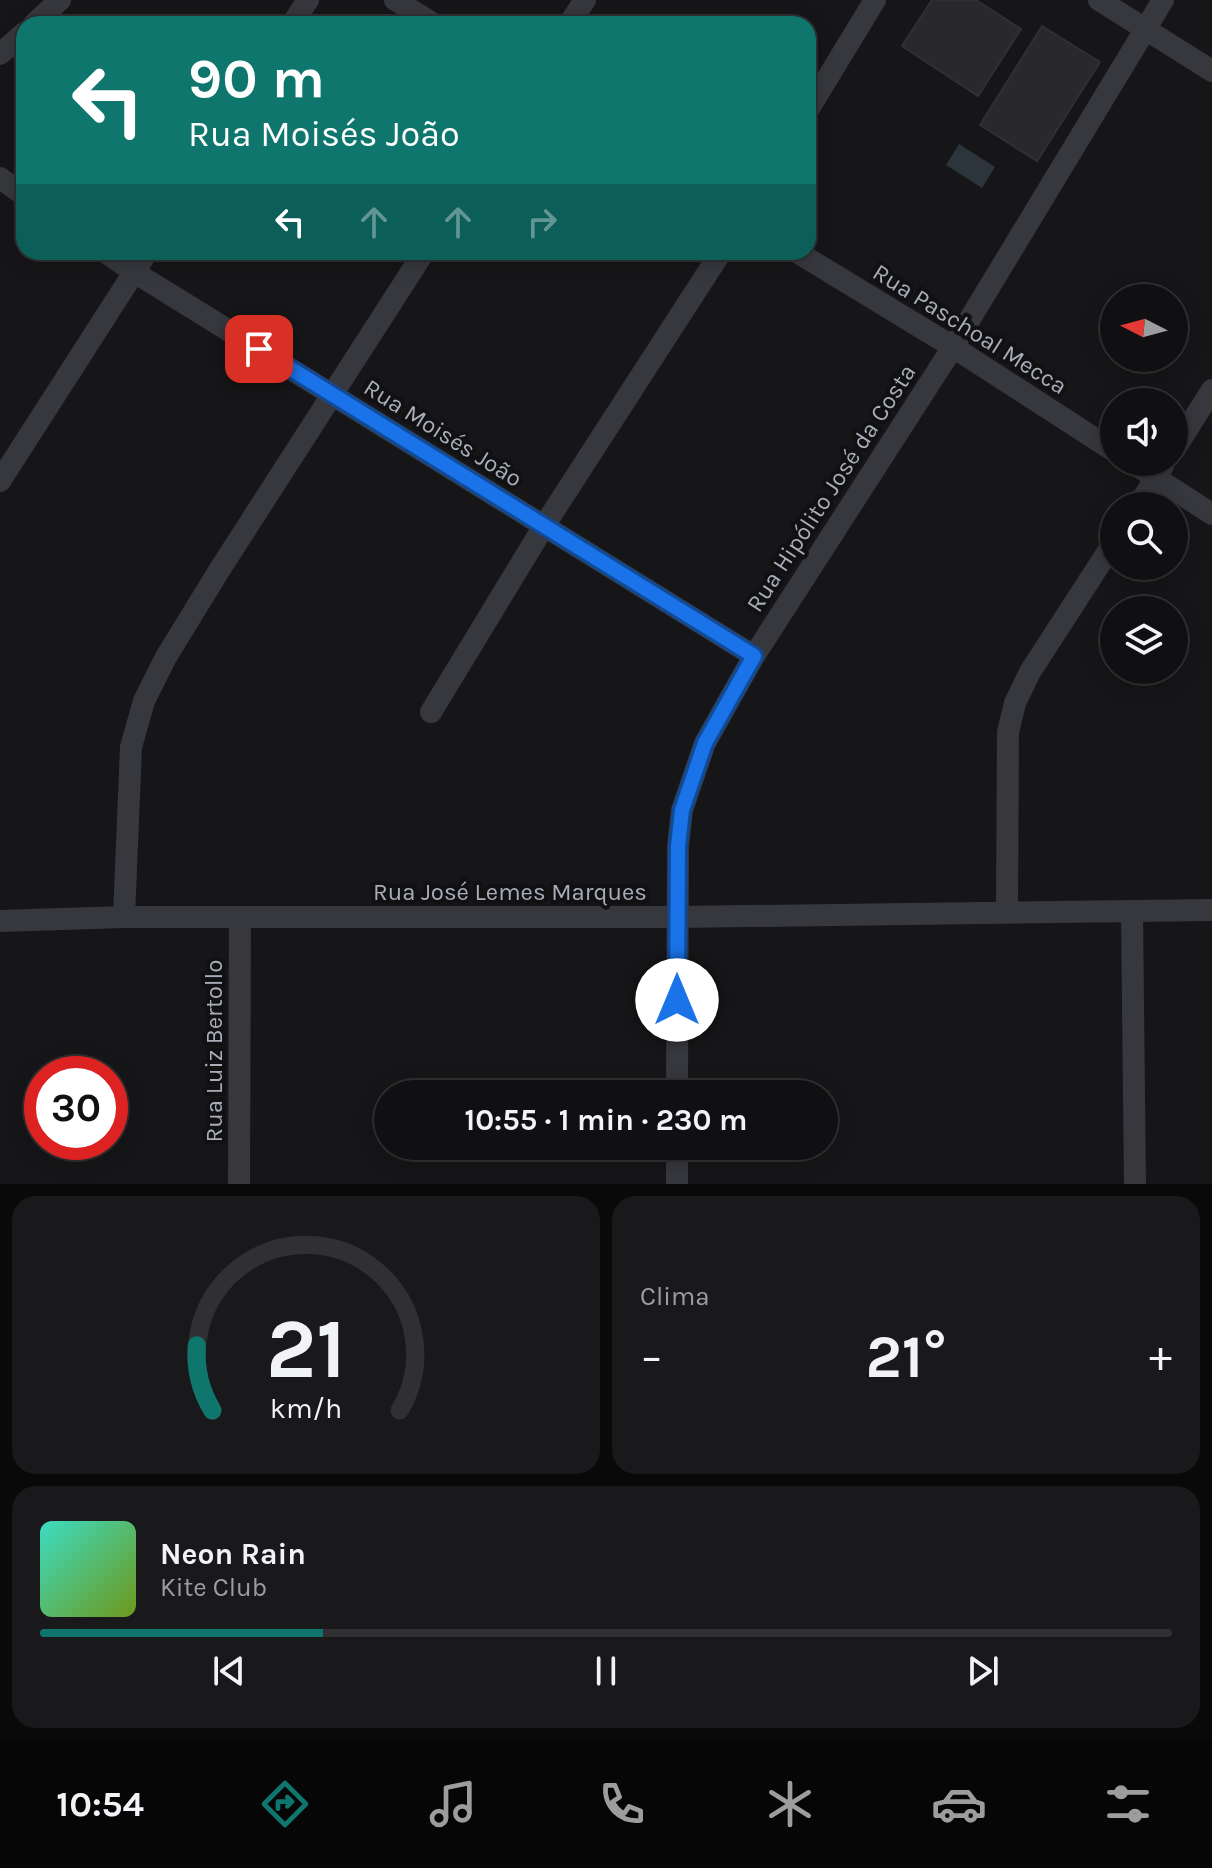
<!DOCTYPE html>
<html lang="pt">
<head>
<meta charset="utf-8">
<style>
  body { margin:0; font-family:Karla,sans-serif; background:#19191b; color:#f1f3f6; height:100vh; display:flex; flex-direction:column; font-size:30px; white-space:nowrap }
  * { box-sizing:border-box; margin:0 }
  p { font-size:26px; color:#9c9d9f }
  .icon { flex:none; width:44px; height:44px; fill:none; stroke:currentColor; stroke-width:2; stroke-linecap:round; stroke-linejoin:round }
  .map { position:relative; height:1184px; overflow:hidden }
  .details { display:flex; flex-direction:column; gap:12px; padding:12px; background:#09090a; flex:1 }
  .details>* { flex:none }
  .banner { position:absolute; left:16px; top:16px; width:800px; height:244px; border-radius:24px; box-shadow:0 4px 20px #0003,0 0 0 2px #303032; background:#0f766e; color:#fff; overflow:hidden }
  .needle { width:52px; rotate:276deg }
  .tools { position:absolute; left:1100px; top:284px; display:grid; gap:16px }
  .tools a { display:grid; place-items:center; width:88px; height:88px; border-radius:50%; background:#101012; box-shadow:0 4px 20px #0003,0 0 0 2px #303032; font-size:40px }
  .speed { position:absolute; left:24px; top:1056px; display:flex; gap:16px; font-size:40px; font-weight:700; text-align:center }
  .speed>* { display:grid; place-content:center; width:104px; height:104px; border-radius:50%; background:#101012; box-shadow:0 4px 20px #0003,0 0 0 2px #303032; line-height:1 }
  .speed .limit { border:12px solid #d22; background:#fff; color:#111 }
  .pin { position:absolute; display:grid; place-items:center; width:68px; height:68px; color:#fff; margin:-34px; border-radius:16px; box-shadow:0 4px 12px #0006 }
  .me { position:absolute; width:88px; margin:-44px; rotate:0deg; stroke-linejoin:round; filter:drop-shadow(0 0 6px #0008) }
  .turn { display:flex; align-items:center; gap:28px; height:168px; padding:0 40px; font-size:36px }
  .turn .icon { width:104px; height:104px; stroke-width:2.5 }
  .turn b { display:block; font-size:56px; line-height:68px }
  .lanes { display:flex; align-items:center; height:76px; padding:0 40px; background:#0003; justify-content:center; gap:40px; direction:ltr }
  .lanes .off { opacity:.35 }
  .big { font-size:60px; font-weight:700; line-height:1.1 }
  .details .card { flex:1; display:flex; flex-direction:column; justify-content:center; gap:12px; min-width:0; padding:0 28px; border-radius:24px; background:#19191b }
  .details .dial { align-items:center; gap:0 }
  .dial svg { height:208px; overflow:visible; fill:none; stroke:#303032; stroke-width:7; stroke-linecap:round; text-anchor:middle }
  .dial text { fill:#f1f3f6; stroke:none }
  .song { display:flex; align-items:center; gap:24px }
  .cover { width:96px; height:96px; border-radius:12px; background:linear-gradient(135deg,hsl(170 70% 55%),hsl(80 70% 35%)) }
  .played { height:8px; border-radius:4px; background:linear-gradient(90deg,#0f766e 25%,#303032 25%) }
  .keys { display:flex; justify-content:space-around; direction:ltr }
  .heat { display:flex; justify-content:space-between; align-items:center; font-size:44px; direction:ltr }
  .details .tiles { flex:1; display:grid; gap:12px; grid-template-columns:1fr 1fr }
  .card:last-child { grid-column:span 2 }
  .trip { position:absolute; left:374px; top:1080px; width:464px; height:80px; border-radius:40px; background:#101012; box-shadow:0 4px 20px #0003,0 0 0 2px #303032; font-weight:700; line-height:80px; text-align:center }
  .tabs { display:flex; height:128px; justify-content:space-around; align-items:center; background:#060607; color:#9c9d9f }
  .tabs .icon { width:56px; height:56px }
  .tabs .on { color:#0f766e }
  .tabs b { font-size:36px; color:#f1f3f6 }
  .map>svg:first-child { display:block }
  .water { fill:#2c353c }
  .building { fill:#29292c; stroke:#303034; stroke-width:2 }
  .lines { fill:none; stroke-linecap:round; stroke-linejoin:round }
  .street { stroke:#37383d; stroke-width:22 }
  .route-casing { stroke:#114b97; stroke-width:20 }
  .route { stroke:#1a73e8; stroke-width:14 }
  .labels { text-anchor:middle; stroke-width:8; stroke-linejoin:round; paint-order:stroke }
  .street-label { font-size:24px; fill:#a8adb8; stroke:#111113 }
</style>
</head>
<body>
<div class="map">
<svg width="1212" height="1184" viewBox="0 0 1212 1184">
  <rect width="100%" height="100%" fill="#161618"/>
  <!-- water -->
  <path class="water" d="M959,144L995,167L982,188L946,165Z"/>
  <!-- building -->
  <path class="building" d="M932,0H976L1021,29L978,96L902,46Z
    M1042,26L1100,62L1037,161L980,125Z"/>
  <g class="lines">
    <!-- street -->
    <path class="street" d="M395,0L434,24
      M1099,0L1212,71
      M34,24L60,0
      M292,24L308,0
      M569,24L585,0
      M0,54L24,33
      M808,110L875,0
      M0,178L24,195
      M105,252L134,272L754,656
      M797,252L953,347L1114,451
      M1174,450L1212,390
      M1131,462L1212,514
      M0,481L147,252
      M1138,506L1163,466
      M431,712L544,526L721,252
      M1132,912L1135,1184
      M1007,913L1008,732L1015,703L1030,672L1114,542
      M124,917L131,747L144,701L166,657L220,569L424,252
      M0,921L124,917H678L1212,910
      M677,1094L678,846L682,810L705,743L723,711L754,656L953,347L1163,0
      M677,1146V1184
      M239,1184L240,918"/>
  </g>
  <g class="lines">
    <!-- route casing -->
    <g class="route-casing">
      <path id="route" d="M259,349L754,656L705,743L682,810L678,846L677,1000"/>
    </g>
    <!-- route -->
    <use href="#route" class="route"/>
  </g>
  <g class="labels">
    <!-- street labels -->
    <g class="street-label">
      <text transform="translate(970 329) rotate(32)" y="8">Rua Paschoal Mecca</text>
      <text transform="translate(443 433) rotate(32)" y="8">Rua Moisés João</text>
      <text transform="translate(831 488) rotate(-57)" y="8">Rua Hipólito José da Costa</text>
      <text x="510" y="900">Rua José Lemes Marques</text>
      <text transform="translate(214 1051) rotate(-90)" y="8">Rua Luiz Bertollo</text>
    </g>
  </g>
</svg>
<div class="tools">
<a><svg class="needle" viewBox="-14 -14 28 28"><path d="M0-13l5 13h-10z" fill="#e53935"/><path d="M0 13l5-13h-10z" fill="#9c9d9f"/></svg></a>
<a><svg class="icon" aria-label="sound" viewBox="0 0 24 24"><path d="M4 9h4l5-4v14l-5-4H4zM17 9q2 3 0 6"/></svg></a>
<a><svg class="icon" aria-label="search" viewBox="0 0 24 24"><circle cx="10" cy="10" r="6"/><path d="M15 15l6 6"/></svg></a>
<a><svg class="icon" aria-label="layers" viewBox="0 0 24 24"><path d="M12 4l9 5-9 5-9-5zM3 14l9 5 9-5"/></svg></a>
</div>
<div class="speed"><div class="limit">30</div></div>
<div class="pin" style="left:259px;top:349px;background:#d93025"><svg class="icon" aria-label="arrive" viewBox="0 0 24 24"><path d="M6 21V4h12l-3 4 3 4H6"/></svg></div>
<svg class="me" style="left:677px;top:1000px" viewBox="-20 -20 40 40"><circle r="19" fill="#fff"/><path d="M0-13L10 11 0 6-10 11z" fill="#1a73e8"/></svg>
<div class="trip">10:55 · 1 min · 230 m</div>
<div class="banner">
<div class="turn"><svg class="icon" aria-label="left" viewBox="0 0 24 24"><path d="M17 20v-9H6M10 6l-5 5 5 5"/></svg><div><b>90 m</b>Rua Moisés João</div></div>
<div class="lanes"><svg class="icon" aria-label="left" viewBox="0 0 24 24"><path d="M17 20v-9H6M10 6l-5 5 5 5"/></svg><svg class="icon off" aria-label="ahead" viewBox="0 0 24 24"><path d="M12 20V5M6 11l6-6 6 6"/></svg><svg class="icon off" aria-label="ahead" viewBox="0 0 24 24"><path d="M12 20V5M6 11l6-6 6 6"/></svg><svg class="icon off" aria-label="right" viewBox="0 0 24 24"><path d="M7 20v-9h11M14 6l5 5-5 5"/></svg></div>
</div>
</div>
<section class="details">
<div class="tiles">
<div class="card dial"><svg viewBox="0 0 100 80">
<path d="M14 69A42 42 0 1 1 86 69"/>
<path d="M14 69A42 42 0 0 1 8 44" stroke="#0f766e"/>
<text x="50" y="56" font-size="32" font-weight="700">21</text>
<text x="50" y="72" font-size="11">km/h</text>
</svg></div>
<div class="card"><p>Clima</p>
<div class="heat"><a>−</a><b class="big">21°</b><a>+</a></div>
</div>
<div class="card">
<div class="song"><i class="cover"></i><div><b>Neon Rain</b><p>Kite Club</p></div></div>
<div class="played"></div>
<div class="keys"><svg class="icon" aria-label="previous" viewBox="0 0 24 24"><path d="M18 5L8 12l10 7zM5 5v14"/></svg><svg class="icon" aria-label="pause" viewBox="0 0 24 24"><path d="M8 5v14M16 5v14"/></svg><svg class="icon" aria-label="next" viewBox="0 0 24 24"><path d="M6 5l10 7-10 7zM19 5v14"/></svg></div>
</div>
</div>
</section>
<nav class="tabs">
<b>10:54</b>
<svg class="icon on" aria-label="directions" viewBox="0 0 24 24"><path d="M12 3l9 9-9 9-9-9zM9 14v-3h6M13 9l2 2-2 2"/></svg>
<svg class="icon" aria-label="music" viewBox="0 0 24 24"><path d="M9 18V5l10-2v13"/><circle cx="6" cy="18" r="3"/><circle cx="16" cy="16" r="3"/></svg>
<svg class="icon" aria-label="phone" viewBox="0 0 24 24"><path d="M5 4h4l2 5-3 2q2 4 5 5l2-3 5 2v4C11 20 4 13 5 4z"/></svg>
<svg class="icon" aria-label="climate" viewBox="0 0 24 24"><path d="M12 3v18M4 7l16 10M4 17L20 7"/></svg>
<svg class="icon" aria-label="car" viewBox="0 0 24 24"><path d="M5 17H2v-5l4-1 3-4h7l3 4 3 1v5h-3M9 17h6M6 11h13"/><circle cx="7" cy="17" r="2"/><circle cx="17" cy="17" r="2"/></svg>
<svg class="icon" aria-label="filters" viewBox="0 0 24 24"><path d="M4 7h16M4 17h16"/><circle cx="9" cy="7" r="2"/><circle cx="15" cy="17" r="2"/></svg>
</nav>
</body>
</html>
